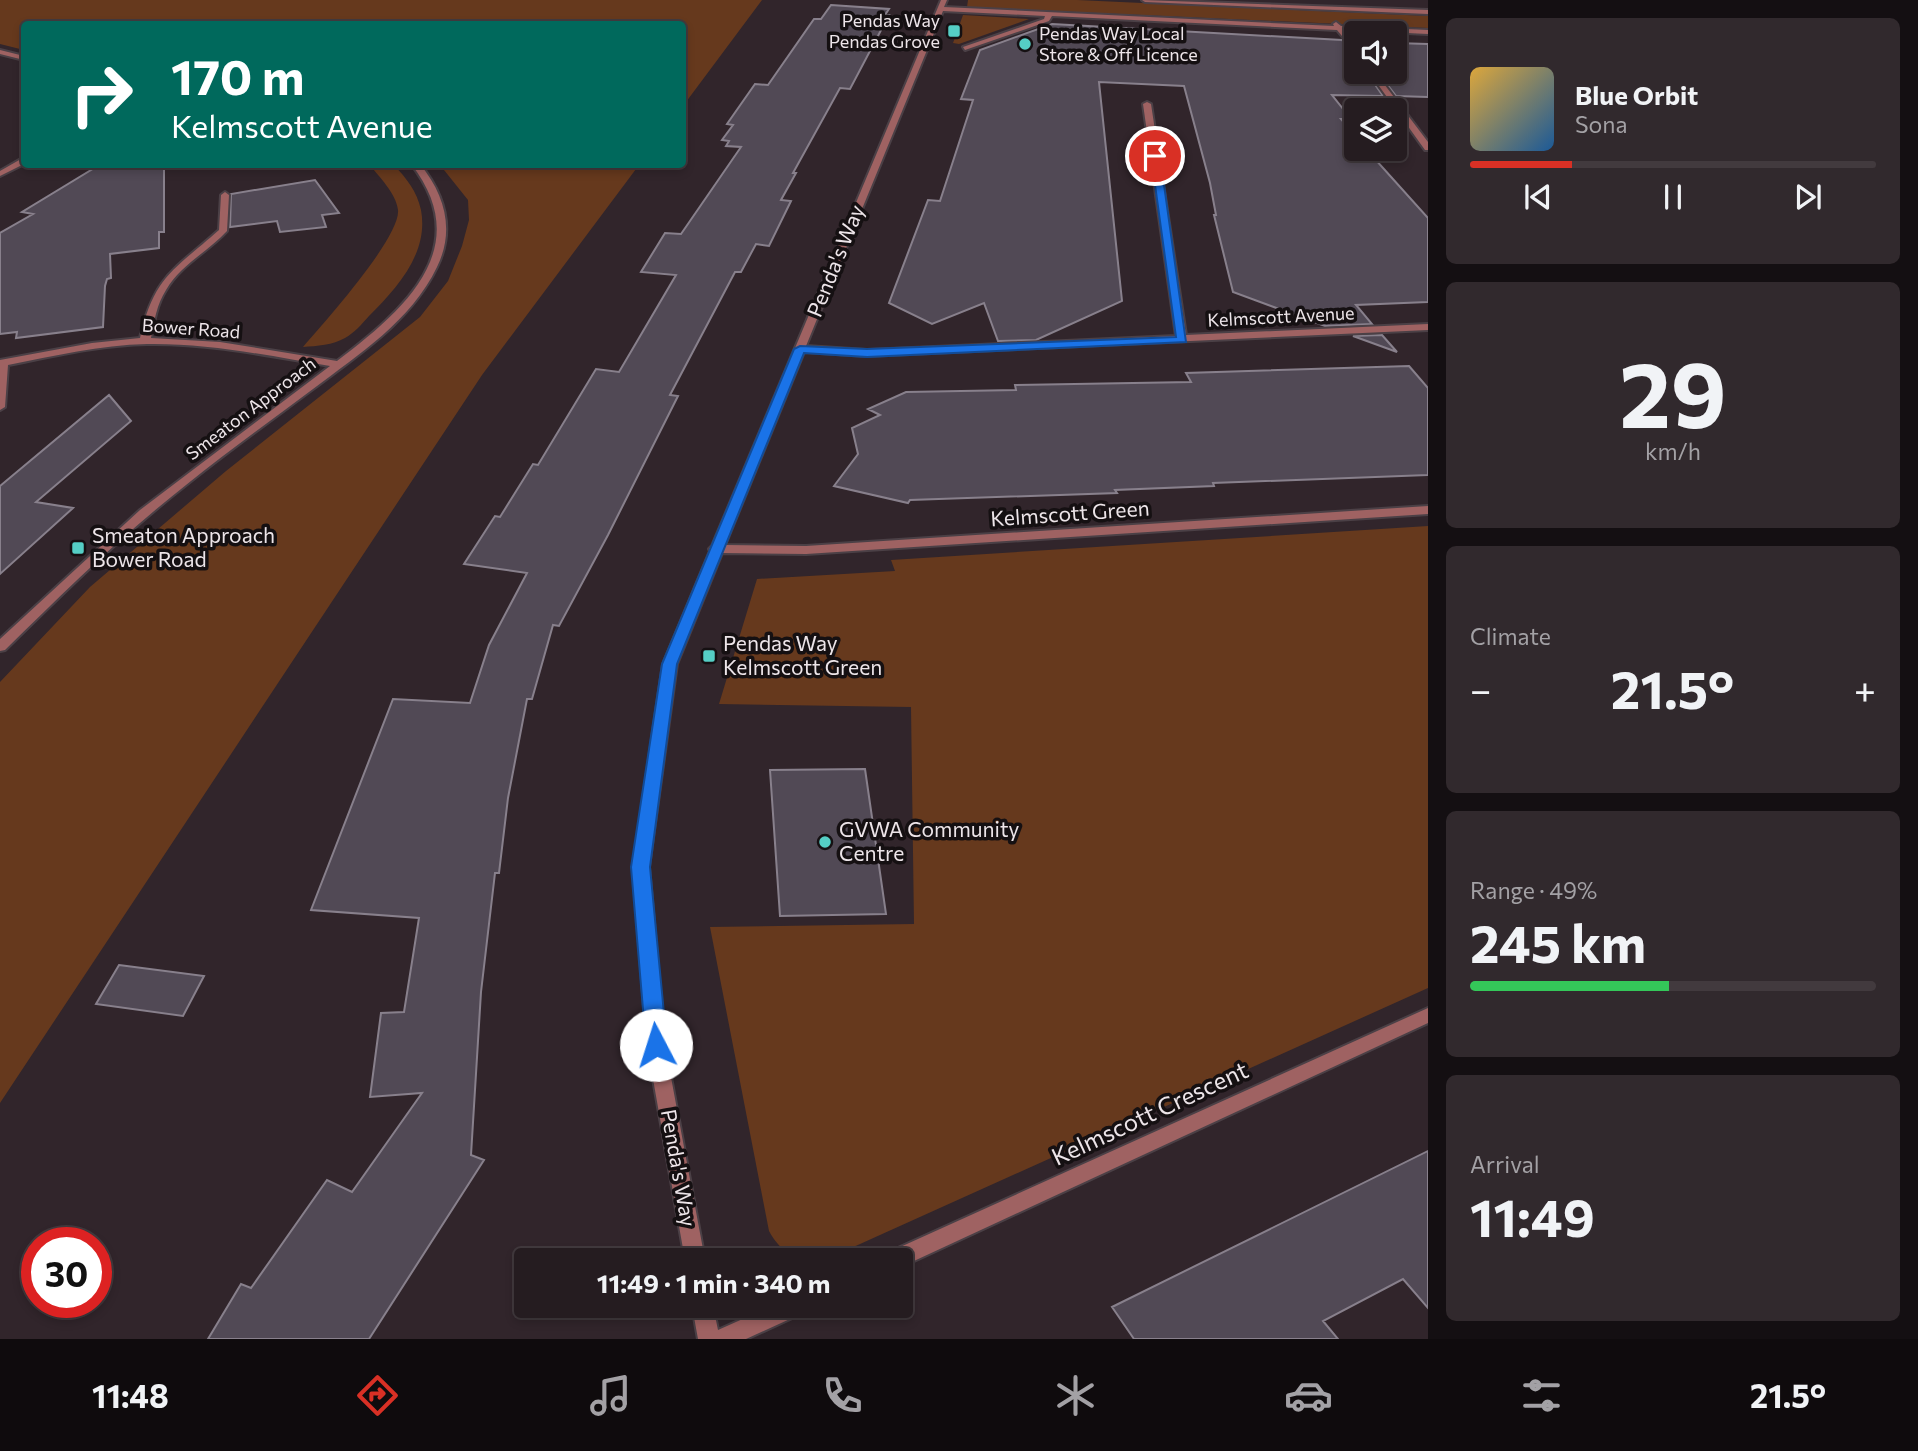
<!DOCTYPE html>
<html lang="en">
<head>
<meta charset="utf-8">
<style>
  body { margin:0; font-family:Commissioner,sans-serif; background:#31292d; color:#f1f3f6; height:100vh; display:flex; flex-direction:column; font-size:26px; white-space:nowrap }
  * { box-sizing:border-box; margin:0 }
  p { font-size:23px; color:#a3a1a5 }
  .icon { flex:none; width:38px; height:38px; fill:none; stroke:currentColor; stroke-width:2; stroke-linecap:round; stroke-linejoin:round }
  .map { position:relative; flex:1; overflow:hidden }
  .side { display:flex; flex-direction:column; gap:18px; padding:18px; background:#140f12; width:490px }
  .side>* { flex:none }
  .banner { position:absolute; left:21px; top:21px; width:665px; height:147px; border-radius:7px; box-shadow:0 4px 10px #0003,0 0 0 2px #423a3e; background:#00695c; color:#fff; overflow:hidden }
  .tools { position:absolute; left:1344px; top:21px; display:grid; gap:14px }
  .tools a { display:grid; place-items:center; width:63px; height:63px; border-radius:7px; background:#251c20; box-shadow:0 4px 10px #0003,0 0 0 2px #423a3e; font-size:35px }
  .speed { position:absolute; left:21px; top:1227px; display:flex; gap:14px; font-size:35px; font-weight:700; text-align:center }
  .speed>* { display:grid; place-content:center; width:91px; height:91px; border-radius:50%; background:#251c20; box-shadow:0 4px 10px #0003,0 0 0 2px #423a3e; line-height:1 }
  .speed .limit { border:10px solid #d22; background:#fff; color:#111 }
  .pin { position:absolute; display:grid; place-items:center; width:60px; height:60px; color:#fff; margin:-30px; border:4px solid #fff; border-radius:50%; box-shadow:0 2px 7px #0007 }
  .me { position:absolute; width:77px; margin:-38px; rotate:355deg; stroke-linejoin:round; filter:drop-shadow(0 0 5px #0008) }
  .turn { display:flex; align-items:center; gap:24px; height:147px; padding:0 35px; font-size:32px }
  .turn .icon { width:91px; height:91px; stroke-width:2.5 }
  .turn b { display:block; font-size:49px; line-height:60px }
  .big { font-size:52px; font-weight:700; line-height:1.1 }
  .side .widget { flex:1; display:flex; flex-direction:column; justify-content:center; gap:10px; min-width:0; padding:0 24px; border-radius:10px; background:#31292d }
  .side .dial { align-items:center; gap:0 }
  .dial b { font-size:91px; line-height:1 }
  .song { display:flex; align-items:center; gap:21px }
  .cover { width:84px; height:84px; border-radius:10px; background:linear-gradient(135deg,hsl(40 70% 55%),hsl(210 70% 35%)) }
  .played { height:7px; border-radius:4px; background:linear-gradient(90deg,#d93025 25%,#423a3e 25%) }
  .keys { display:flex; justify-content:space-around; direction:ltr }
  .heat { display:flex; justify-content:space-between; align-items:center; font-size:38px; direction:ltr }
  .charge { height:10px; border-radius:5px; background:linear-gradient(90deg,#34c759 49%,#423a3e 0) }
  .trip { position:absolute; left:514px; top:1248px; width:399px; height:70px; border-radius:7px; background:#251c20; box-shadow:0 4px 10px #0003,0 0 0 2px #423a3e; font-weight:700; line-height:70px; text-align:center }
  .dock { display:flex; height:112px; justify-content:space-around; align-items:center; background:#0f0b0d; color:#a3a1a5 }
  .dock .icon { width:49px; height:49px }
  .dock .current { color:#d93025 }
  .dock b { font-size:32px; color:#f1f3f6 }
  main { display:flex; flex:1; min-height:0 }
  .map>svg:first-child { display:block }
  .green { fill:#66391d }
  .building { fill:#514955; stroke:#88808c; stroke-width:2 }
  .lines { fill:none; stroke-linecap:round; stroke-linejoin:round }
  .street-casing { stroke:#4b4046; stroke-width:4 }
  .street { fill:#9f6262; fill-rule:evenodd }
  .route { fill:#1a73e8; stroke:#114b97; stroke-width:2 }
  .poi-dot { fill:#55cec5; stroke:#151012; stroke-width:2.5 }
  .labels { text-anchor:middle; stroke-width:7; stroke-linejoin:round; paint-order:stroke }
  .far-poi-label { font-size:18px; fill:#ede5e9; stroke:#151012; text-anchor:end }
  .far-street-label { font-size:18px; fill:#ede5e9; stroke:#151012 }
  .street-label { font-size:21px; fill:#ede5e9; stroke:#151012 }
  .poi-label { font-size:21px; fill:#ede5e9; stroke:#151012; text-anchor:start }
  .near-street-label { font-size:24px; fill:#ede5e9; stroke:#151012 }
</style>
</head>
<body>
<main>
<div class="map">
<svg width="1428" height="1339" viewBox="0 0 1428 1339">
  <rect width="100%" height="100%" fill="#31252b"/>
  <!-- green -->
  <path class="green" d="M0,0H762L683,106L682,24H24V50L0,44Z
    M968,0H1077L1428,16V28L967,7Z
    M963,15L1029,19L959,44L953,43Z
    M370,165H394C406,178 417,191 421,210C429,253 397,288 369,316C362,324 354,333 345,338C333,345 317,346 303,347C323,324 401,237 398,210C396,193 379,177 370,165Z
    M440,165H639L482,375L0,1103V682L90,587L226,471L420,317L448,281L462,246L469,220L468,200Z
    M1428,526V988L829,1258C802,1265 782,1255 769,1231L710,927L914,924L911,707L719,704L757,579L895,571L891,560Z"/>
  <!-- building -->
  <path class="building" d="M831,5L889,9L885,15H889L850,89L840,88L793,173H796L781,200L791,201L769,246L756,244L741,272H735L670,395L678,396L608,535L559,626L553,625L532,699H527L508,798L499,873H495L481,992L471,1155L484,1160L369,1339H208L241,1284L251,1288L327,1180L352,1192L422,1093L370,1097L381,1013L404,1012L419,918L311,910L393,699L470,703L489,645L527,573L464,564L495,516L500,517L533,464L538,465L596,369L619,372L676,275L641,272L665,233L681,234L741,147L726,146L729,141L722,140L733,125L727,124L755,84L768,85L814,19H821Z
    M1052,24L1342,40L1356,55V72H1366L1383,96L1332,95L1351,119H1341L1356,137V149H1366L1428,218V302L1356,305L1372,324L1325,326L1233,292L1214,215H1216L1210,183L1184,86L1099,82L1122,301L1036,340L998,341L984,303L932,324L889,303L928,200L940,201L973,100L961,99L980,50Z
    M1395,43L1428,44V97L1396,96L1378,72H1395Z
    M101,164H164V232H159V248L110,254L111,278L107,279L105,286L103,327L16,338L17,332L0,334V233L33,214L22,212Z
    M315,180L339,213L322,215L326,227L280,232L277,221L230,227L231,194Z
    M1382,335L1397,352L1353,336Z
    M1409,366L1428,388V475L1213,483L1214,486L1115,490L1117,493L910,500L908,503L834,486L858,454L852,428L880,415L868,409L906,392L1016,390L1015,385L1191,382L1186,373Z
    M109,395L131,421L36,502L73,508L0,574V486Z
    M865,769L886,914L780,916L770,770Z
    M119,965L204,976L183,1016L96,1004Z
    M1428,1151V1308L1403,1279L1323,1321L1338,1339H1134L1112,1307Z"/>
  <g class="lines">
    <!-- street casing -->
    <g class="street-casing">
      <path id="street" d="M941,0H947L944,7L1334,26L1333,24L1336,22L1341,26L1428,30V34L1344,30L1356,47V53L1337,30L1052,16L1049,21L965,50L963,47L1044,19L1045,16L943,11L806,346L867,350L1176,336L1143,104L1147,102L1151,104L1186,335L1428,324V330L867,356L804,352L725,545L806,546L1428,506V514L806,554L722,553L677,664L649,867L665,1045L705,1260H685L647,1045L633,867L663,664L710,551L709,549L712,546Z
        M1142,0L1428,10V14L1145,2Z
        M0,50L24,56V60L0,54Z
        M1369,72H1375L1428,142V150H1425Z
        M21,159H24V164L0,176V171Z
        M411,164H420C445,195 455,230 437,267C411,321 359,354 313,389C270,421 227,452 186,485C121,536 63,593 5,650L0,651V639L140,510L330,366C270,356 209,343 147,344C100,345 54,356 8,365L5,407L0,410V360L92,343L140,338C154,276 174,270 219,230L221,195L225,192L229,195L227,231C209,251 180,265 166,290C157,304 154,321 151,338L220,342L337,361C403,311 477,248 411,164Z
        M1428,1008V1023L901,1267V1260H884L887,1253Z
        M692,1306H713L718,1330L772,1306H806L803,1313L746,1339H698Z"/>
    </g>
    <!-- street -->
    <use href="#street" class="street"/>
  </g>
  <!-- route -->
  <path class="route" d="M1155,154L1160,156L1186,342L867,357L804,353L677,664L650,867L667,1045L664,1051L656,1054L649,1051L646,1045L631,867L662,664L794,349L800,346L867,349L1176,337L1151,156Z"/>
  <!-- markers -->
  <g class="poi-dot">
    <rect x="947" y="24" width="14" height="14" rx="3.5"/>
    <circle cx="1025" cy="44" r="7"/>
    <rect x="71" y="541" width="14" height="14" rx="3.5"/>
    <rect x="702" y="649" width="14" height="14" rx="3.5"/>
    <circle cx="825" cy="842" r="7"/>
  </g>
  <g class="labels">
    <!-- far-poi labels -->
    <g class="far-poi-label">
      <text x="940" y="27">Pendas Way<tspan x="940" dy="21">Pendas Grove</tspan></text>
      <text x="1039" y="40" text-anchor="start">Pendas Way Local<tspan x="1039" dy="21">Store &amp; Off Licence</tspan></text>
    </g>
    <!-- far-street labels -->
    <g class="far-street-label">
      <text transform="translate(1281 317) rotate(-3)" y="6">Kelmscott Avenue</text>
      <text transform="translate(191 329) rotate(4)" y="6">Bower Road</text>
      <text transform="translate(251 409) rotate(-37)" y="6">Smeaton Approach</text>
    </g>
    <!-- street labels -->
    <g class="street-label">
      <text transform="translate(836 261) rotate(-68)" y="7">Penda's Way</text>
      <text transform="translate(1070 514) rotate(-4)" y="7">Kelmscott Green</text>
      <text transform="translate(678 1168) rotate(80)" y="7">Penda's Way</text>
    </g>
    <!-- poi labels -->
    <g class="poi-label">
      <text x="92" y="543">Smeaton Approach<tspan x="92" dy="24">Bower Road</tspan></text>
      <text x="723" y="651">Pendas Way<tspan x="723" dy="24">Kelmscott Green</tspan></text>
      <text x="839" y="837">GVWA Community<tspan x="839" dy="24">Centre</tspan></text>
    </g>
    <!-- near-street labels -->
    <g class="near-street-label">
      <text transform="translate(1150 1114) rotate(-25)" y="8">Kelmscott Crescent</text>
    </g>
  </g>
</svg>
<div class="tools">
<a><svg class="icon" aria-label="sound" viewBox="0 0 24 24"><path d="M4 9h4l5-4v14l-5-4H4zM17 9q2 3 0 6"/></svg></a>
<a><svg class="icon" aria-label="layers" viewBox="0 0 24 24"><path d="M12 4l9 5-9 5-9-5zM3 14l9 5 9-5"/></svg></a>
</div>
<div class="speed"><div class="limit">30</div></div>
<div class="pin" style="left:1155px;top:156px;background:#d93025"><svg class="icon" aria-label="arrive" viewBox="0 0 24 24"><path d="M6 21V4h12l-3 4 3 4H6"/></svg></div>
<svg class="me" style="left:656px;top:1045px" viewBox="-20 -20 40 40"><circle r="19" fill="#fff"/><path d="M0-13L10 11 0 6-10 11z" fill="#1a73e8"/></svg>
<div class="trip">11:49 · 1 min · 340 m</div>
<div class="banner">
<div class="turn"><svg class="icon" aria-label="right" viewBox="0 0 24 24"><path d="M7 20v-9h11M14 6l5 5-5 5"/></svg><div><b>170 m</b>Kelmscott Avenue</div></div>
</div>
</div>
<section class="side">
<div class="widget">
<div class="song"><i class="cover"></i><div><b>Blue Orbit</b><p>Sona</p></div></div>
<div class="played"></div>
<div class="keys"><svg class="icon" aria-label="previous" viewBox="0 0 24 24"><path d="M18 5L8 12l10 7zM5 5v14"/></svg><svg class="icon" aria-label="pause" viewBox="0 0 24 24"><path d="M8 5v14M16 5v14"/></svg><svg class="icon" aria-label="next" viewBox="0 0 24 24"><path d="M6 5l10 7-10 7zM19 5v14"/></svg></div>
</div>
<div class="widget dial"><b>29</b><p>km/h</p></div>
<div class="widget"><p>Climate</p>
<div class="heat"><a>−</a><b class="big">21.5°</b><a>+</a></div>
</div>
<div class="widget"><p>Range · 49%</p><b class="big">245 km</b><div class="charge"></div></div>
<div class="widget"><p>Arrival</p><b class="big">11:49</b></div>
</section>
</main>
<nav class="dock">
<b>11:48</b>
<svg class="icon current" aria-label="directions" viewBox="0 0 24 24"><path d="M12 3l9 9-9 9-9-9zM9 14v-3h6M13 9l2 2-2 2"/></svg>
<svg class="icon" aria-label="music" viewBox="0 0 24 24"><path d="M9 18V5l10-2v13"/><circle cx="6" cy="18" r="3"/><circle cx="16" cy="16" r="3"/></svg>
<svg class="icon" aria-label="phone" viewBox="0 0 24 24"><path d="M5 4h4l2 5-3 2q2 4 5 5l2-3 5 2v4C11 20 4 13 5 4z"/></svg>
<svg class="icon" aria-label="climate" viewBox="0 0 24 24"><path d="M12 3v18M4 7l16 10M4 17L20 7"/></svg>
<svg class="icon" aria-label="car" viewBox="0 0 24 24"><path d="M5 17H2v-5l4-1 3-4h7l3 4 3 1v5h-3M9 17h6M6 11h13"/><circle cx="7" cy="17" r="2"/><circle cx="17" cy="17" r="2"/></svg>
<svg class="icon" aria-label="filters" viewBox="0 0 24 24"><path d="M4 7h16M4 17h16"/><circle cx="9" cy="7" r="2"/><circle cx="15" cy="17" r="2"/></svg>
<b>21.5°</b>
</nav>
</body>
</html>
